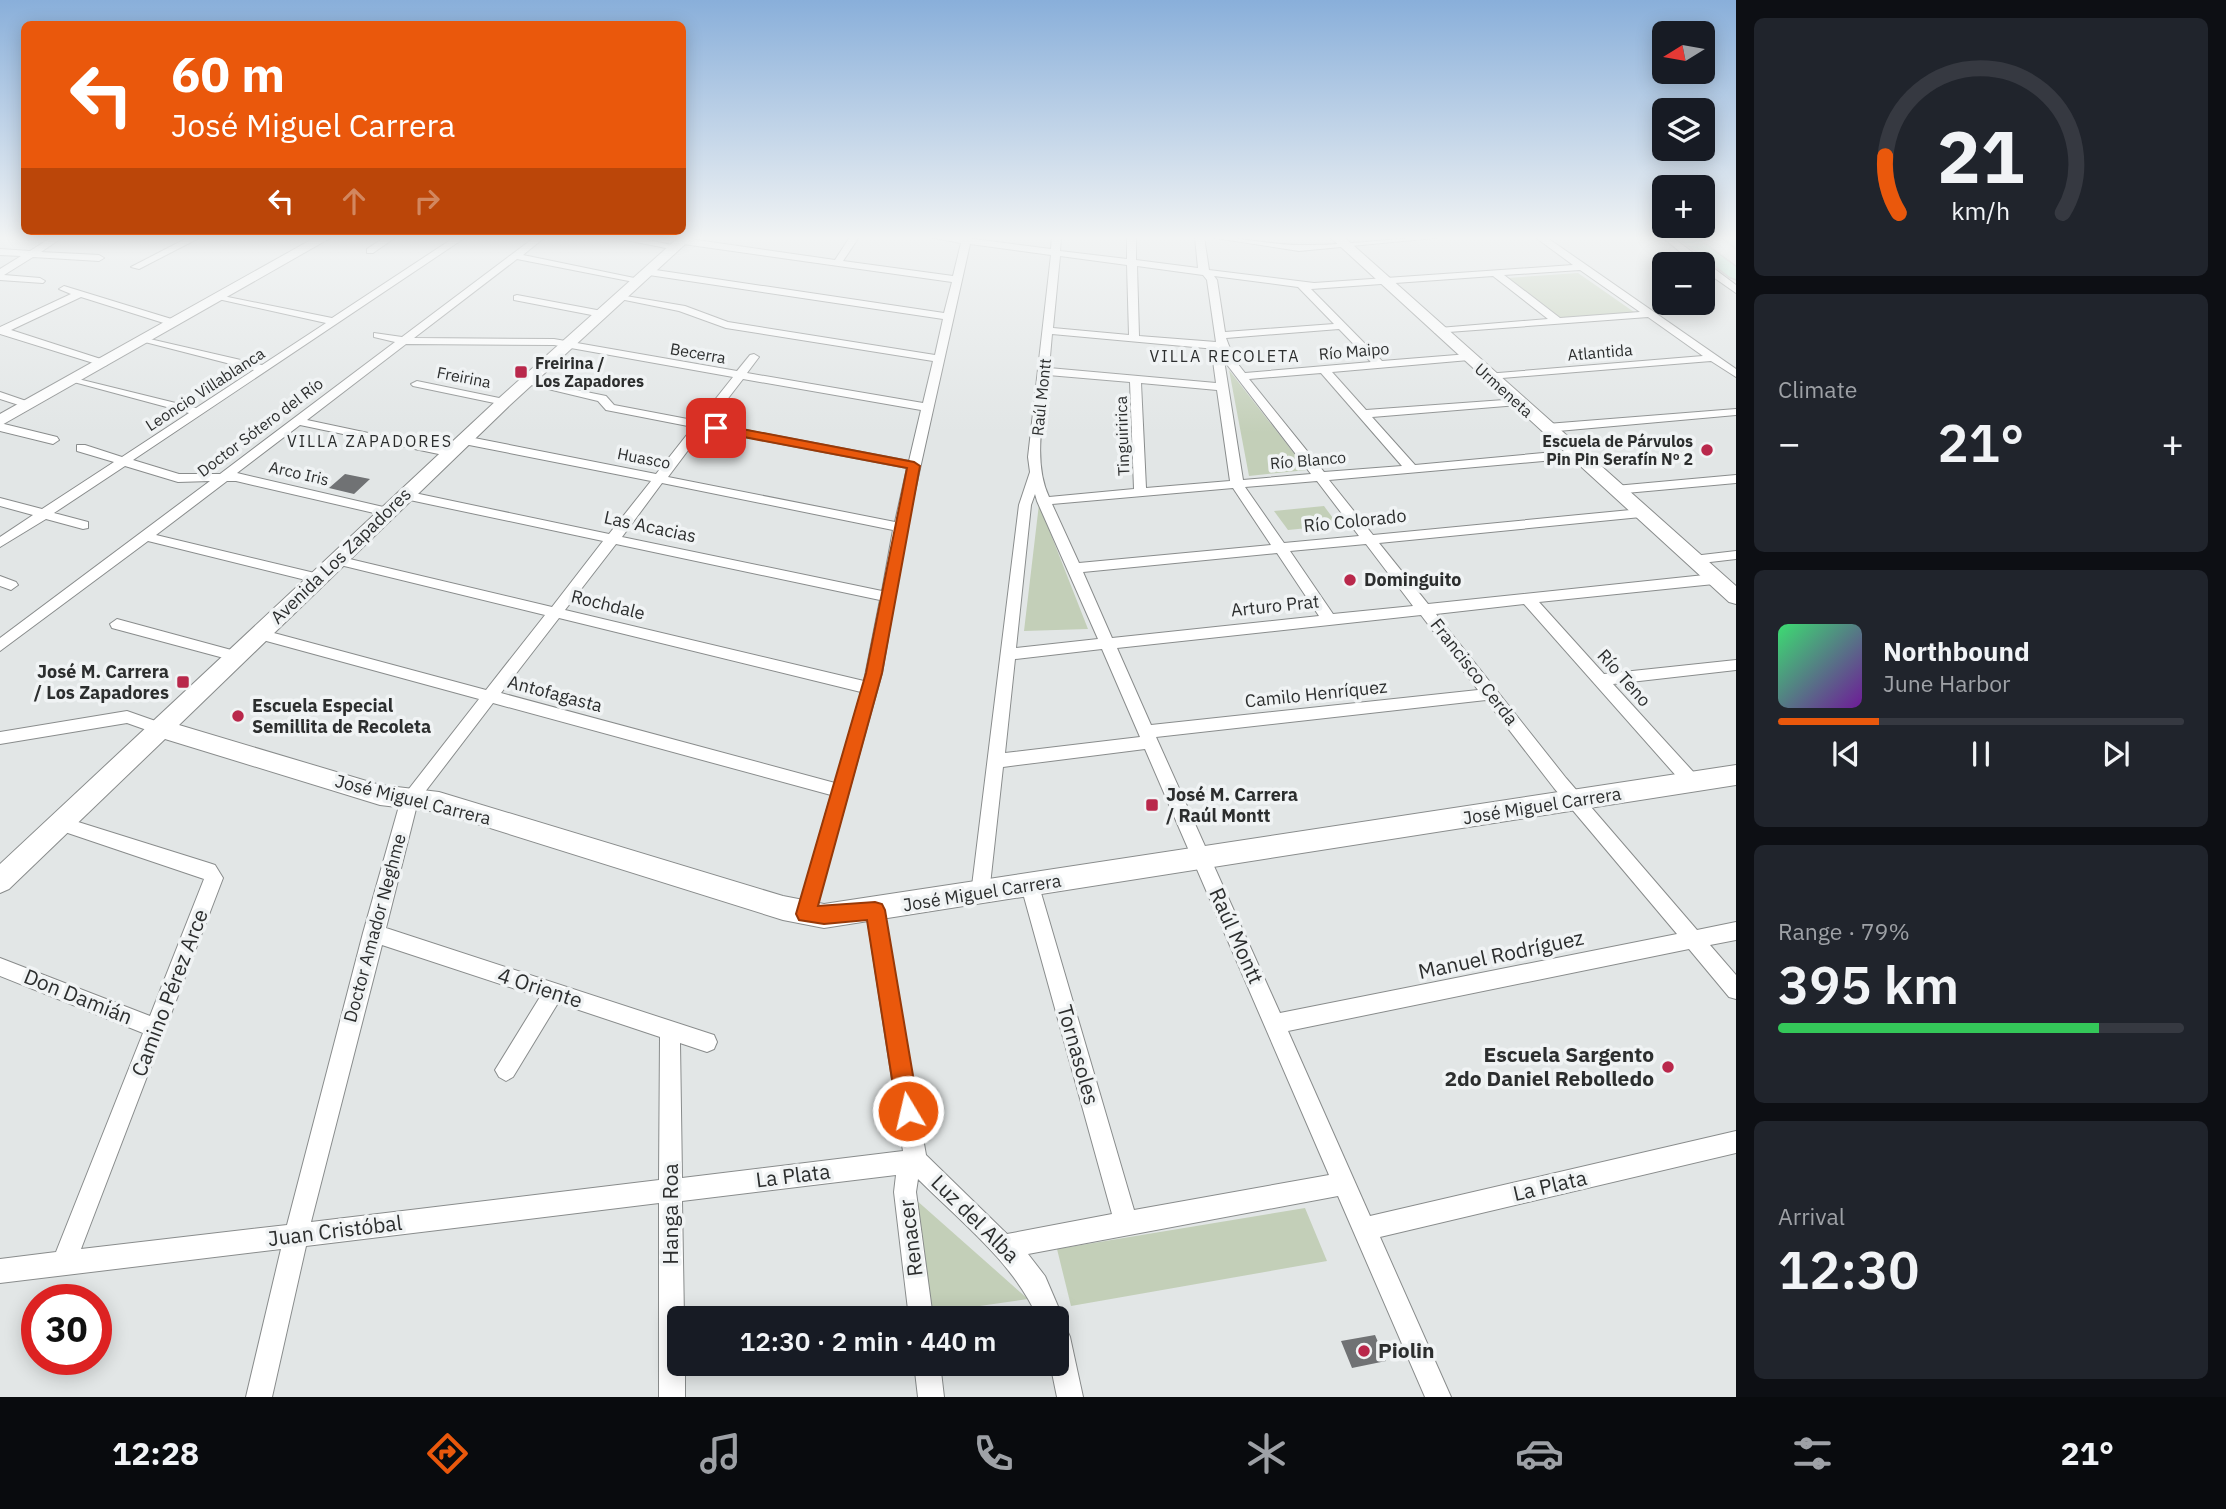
<!DOCTYPE html>
<html lang="en">
<head>
<meta charset="utf-8">
<style>
  body { margin:0; font-family:"IBM Plex Sans",sans-serif; background:#20242c; color:#f1f3f6; height:100vh; display:flex; flex-direction:column; font-size:26px; white-space:nowrap }
  * { box-sizing:border-box; margin:0 }
  p { font-size:23px; color:#9ea1a6 }
  .icon { flex:none; width:38px; height:38px; fill:none; stroke:currentColor; stroke-width:2; stroke-linecap:round; stroke-linejoin:round }
  .map { position:relative; flex:1; overflow:hidden }
  .sheet { display:flex; flex-direction:column; gap:18px; padding:18px; background:#0d0f14; width:490px }
  .sheet>* { flex:none }
  .banner { position:absolute; left:21px; top:21px; width:665px; height:214px; border-radius:10px; box-shadow:0 4px 18px #0003; background:#ea580c; color:#fff; overflow:hidden }
  .needle { width:46px; rotate:259deg }
  .fabs { position:absolute; left:1652px; top:21px; display:grid; gap:14px }
  .fabs a { display:grid; place-items:center; width:63px; height:63px; border-radius:10px; background:#171b24; box-shadow:0 4px 18px #0003; font-size:35px }
  .speed { position:absolute; left:21px; top:1284px; display:flex; gap:14px; font-size:35px; font-weight:700; text-align:center }
  .speed>* { display:grid; place-content:center; width:91px; height:91px; border-radius:50%; background:#171b24; box-shadow:0 4px 18px #0003; line-height:1 }
  .speed .limit { border:10px solid #d22; background:#fff; color:#111 }
  .pin { position:absolute; display:grid; place-items:center; width:60px; height:60px; color:#fff; margin:-30px; border-radius:14px; box-shadow:0 4px 10px #0006 }
  .me { position:absolute; width:77px; margin:-38px; rotate:351deg; stroke-linejoin:round; filter:drop-shadow(0 0 5px #0008) }
  .turn { display:flex; align-items:center; gap:24px; height:147px; padding:0 35px; font-size:32px }
  .turn .icon { width:91px; height:91px; stroke-width:2.5 }
  .turn b { display:block; font-size:49px; line-height:60px }
  .lanes { display:flex; align-items:center; height:66px; padding:0 35px; background:#0003; justify-content:center; gap:35px; direction:ltr }
  .lanes .off { opacity:.35 }
  .big { font-size:52px; font-weight:600; line-height:1.1 }
  .sheet .tile { flex:1; display:flex; flex-direction:column; justify-content:center; gap:10px; min-width:0; padding:0 24px; border-radius:10px; background:#20242c }
  .sheet .dial { align-items:center; gap:0 }
  .dial svg { height:182px; overflow:visible; fill:none; stroke:#363941; stroke-width:7; stroke-linecap:round; text-anchor:middle }
  .dial text { fill:#f1f3f6; stroke:none }
  .song { display:flex; align-items:center; gap:21px }
  .cover { width:84px; height:84px; border-radius:10px; background:linear-gradient(135deg,hsl(140 70% 55%),hsl(280 70% 35%)) }
  .played { height:7px; border-radius:4px; background:linear-gradient(90deg,#ea580c 25%,#363941 25%) }
  .keys { display:flex; justify-content:space-around; direction:ltr }
  .heat { display:flex; justify-content:space-between; align-items:center; font-size:38px; direction:ltr }
  .charge { height:10px; border-radius:5px; background:linear-gradient(90deg,#34c759 79%,#363941 0) }
  .trip { position:absolute; left:667px; top:1306px; width:402px; height:70px; border-radius:10px; background:#171b24; box-shadow:0 4px 18px #0003; font-weight:600; line-height:70px; text-align:center }
  .dock { display:flex; height:112px; justify-content:space-around; align-items:center; background:#090b0e; color:#9ea1a6 }
  .dock .icon { width:49px; height:49px }
  .dock .on { color:#ea580c }
  .dock b { font-size:32px; color:#f1f3f6 }
  main { display:flex; flex:1; min-height:0 }
  .map>svg:first-child { display:block }
  .green { fill:#c3cfb8 }
  .building { fill:#707274 }
  .lines { fill:none; stroke-linecap:round; stroke-linejoin:round }
  .street-casing { stroke:#898c8c; stroke-width:2 }
  .secondary-casing { stroke:#898c8c; stroke-width:2 }
  .primary-casing { stroke:#c0c0c0; stroke-width:3 }
  .street { fill:#fff; fill-rule:evenodd }
  .secondary { fill:#fff; fill-rule:evenodd }
  .primary { fill:#bcebd5; fill-rule:evenodd }
  .route { fill:#ea580c; stroke:#983908; stroke-width:2 }
  .poi-dot { fill:#b9284b; stroke:#f0f3f4; stroke-width:2.5 }
  .labels { text-anchor:middle; stroke-width:7; stroke-linejoin:round; paint-order:stroke }
  .far-street-label { font-size:16px; fill:#2c2e2e; stroke:#f0f3f4 }
  .far-neighbourhood-label { font-size:16px; letter-spacing:2px; fill:#2c2e2e; stroke:#f0f3f4 }
  .far-poi-label { font-size:16px; font-weight:bold; fill:#2c2e2e; stroke:#f0f3f4; text-anchor:start }
  .street-label { font-size:18px; fill:#2c2e2e; stroke:#f0f3f4 }
  .poi-label { font-size:18px; font-weight:bold; fill:#2c2e2e; stroke:#f0f3f4; text-anchor:start }
  .near-street-label { font-size:21px; fill:#2c2e2e; stroke:#f0f3f4 }
  .near-poi-label { font-size:21px; font-weight:bold; fill:#2c2e2e; stroke:#f0f3f4; text-anchor:end }
</style>
</head>
<body>
<main>
<div class="map">
<svg width="1736" height="1397" viewBox="0 0 1736 1397">
  <rect width="100%" height="100%" fill="#e2e6e6"/>
  <!-- green -->
  <path class="green" d="M1578,273L1634,312L1561,318L1508,278Z
    M1229,370L1307,470L1249,476Z
    M1039,504L1088,629L1024,631Z
    M1324,506L1338,525L1288,530L1274,511Z
    M915,1199L1028,1299L931,1313Z
    M1305,1208L1327,1261L1071,1306L1057,1249Z"/>
  <!-- building -->
  <path class="building" d="M345,474L370,479L354,494L329,488Z
    M1375,1335L1386,1361L1352,1368L1341,1341Z"/>
  <g class="lines">
    <!-- street casing -->
    <g class="street-casing">
      <path id="street" d="M52,237H63L41,252L99,255L104,258L99,261L33,257L4,275L40,278L45,281L43,283L0,280V269L21,256L0,255V249L30,251Z
        M189,237H201L139,269L131,267Z
        M385,237H396L373,253H367V249Z
        M455,237H466L133,460L179,474H220L395,342L374,337V333L402,337L535,237H545L523,255L644,280L639,283L517,259L414,338L554,339L737,371L750,355L754,354L759,357L747,373L923,403L933,361L726,328L679,311L615,298L620,295L685,306L728,322L935,355L943,319L649,275L644,272L649,269L944,313L952,282L683,244L678,241L683,238L835,260L850,237H859L843,261L953,276L961,243L929,237H958L1051,249L1052,237H1061L1060,251L1127,259V237H1136V260L1198,268L1195,237H1204L1209,270L1314,283L1573,265L1535,237H1546L1736,369V377L1711,361L1490,379L1484,376L1486,374L1703,356L1648,317L1435,333L1434,331L1439,328L1548,319L1493,276L1311,289L1382,361L1469,354L1474,357L1469,360L1332,372L1366,410L1518,399L1524,402L1518,405L1372,417L1415,465L1576,450L1582,454L1576,458L1329,480L1373,535L1641,509L1648,513L1641,517L1379,543L1428,604L1714,574L1721,579L1714,584L1539,602L1604,674L1736,660V670L1613,684L1698,777L1700,782L1698,787L1692,789L1686,787L1524,604L1436,614L1566,778L1697,930L1736,922V940L1710,945L1736,975V999L1729,997L1689,949L1288,1031L1370,1216L1736,1131V1153L1380,1237L1451,1397H1425L1338,1196L1028,1254L1045,1276L1063,1318L1060,1326L1066,1328L1070,1337L1083,1397H1057L1050,1363H1057V1318H1038C1013,1262 961,1222 918,1179L916,1192L933,1318H909L894,1192L896,1175L682,1201L684,1318H679V1363H685V1397H659V1203L306,1246L272,1397H246L281,1249L0,1283V1259L56,1252L143,1033L0,976V958L150,1016L204,879L53,828L50,823L53,818L59,816L209,863L215,865L223,878L81,1249L287,1225L363,933L401,799L479,699L259,639L252,634L259,629L486,690L545,615L332,563L330,560L332,557L337,556L552,607L603,541L405,499L399,495L400,492L405,491L609,534L651,481L464,444L458,440L464,436L656,474L693,427L606,410L598,401L523,383V379L606,396L614,405L698,421L733,377L554,345L406,344L307,420L453,451V457L300,425L237,473L392,509V515L387,516L236,481H227L156,535L323,575L325,578L323,581L318,583L148,541L0,651V638L210,481L178,482L125,466L54,513L88,522V528L83,529L46,519L0,547V537L33,515L0,506V498L42,509L114,462L77,451V445H85L122,457L189,413L70,381V377L196,408L254,370L141,341V337L262,365L326,323L218,299V295L332,318ZM970,244L1051,255L1028,457L1030,472L1019,505L971,894L973,900L980,902L987,900L989,894L1003,767L1145,749L1329,1175L1134,1210L1039,886L1037,880L1030,878L1023,880L1021,886L1112,1214L1007,1234L926,1155L882,904L875,902L868,904L866,910L903,1151L682,1178L680,1043L707,1052L714,1049L717,1042L714,1035L386,928L418,801L493,703L831,795L797,914L799,920L806,922L813,920L882,673L907,527ZM1060,256L1127,265L1129,335L1053,328ZM1137,266L1203,275L1207,280L1216,342L1139,336ZM1580,270L1640,312L1560,318L1504,275ZM1214,276L1298,287L1334,324L1225,332L1217,280ZM1339,329L1371,362L1245,373L1234,359L1226,338ZM1052,334L1216,349L1213,361L1216,383L1049,368ZM1224,360L1225,362L1311,474L1243,480ZM1321,373L1402,466L1324,472L1249,379ZM1048,375L1130,382L1134,489L1049,497C1032,460 1044,414 1048,375ZM743,379L921,410L909,461L709,423ZM1141,383L1217,390L1230,481L1146,488ZM704,429L907,468L895,522L668,477ZM1317,481L1359,536L1284,543L1245,487ZM662,483L893,530L882,591L622,537ZM1233,488L1271,545L1079,563L1052,504ZM1035,494L1037,501L1098,639L1016,648L1031,505ZM616,544L880,600L864,681L565,610ZM1366,544L1413,606L1333,614L1290,551ZM1277,553L1319,616L1112,638L1083,572ZM1421,615L1478,690L1151,725L1117,648ZM559,618L861,692L835,783L501,693ZM1102,649L1140,737L1005,753L1015,659ZM1486,700L1554,788L1677,934L1280,1013L1156,737ZM382,945L540,997L495,1070L499,1077L506,1081L513,1077L558,1003L660,1037L659,1180L311,1222Z
        M611,237H634L681,247L676,250Z
        M1209,237C1240,237 1270,245 1300,245C1348,246 1397,237 1445,237L1299,251Z
        M1662,237H1672L1736,285V293L1703,270V264H1695Z
        M64,286L178,321L179,323L170,325L81,297L11,330L107,361V365L103,366L0,334V327L71,294L59,289Z
        M517,295L602,311L607,314L602,317L514,300V296Z
        M417,381L504,399L510,402L504,405L413,386L411,384Z
        M0,392L32,403L34,405L28,408L0,399Z
        M1736,409V415L1547,432L1541,428L1547,424Z
        M0,423L57,437L59,440L53,444L0,431Z
        M1736,475V483L1615,494L1609,490L1615,486Z
        M1736,551V559L1693,564L1686,560L1693,556Z
        M0,576L16,582L18,585L11,590L0,586Z
        M117,619L235,651L243,656L235,661L112,628L110,624Z
        M127,711L164,724L166,728L164,732L158,734L127,723L0,744V732Z
        M914,1363H940L944,1397H918Z"/>
    </g>
    <!-- secondary casing -->
    <g class="secondary-casing">
      <path id="secondary" d="M316,237H332L0,426V414Z
        M679,237H693L510,405L179,725L380,785L439,792L783,896L824,904L1736,765V785L824,928L783,920L439,812L380,805L165,739L9,889L0,893V864L498,399Z
        M1330,237H1344L1736,586V604L1729,602Z"/>
    </g>
    <!-- primary casing -->
    <g class="primary-casing">
      <path id="primary" d="M1678,237H1695L1736,267V279L1730,277Z
        M1722,237H1736V248Z"/>
    </g>
    <!-- street -->
    <use href="#street" class="street"/>
    <!-- secondary -->
    <use href="#secondary" class="secondary"/>
    <!-- primary -->
    <use href="#primary" class="primary"/>
  </g>
  <!-- sky -->
  <linearGradient id="sky" x2="0" y2="1"><stop stop-color="#89afda"/><stop offset="0.55" stop-color="#f2f4f4"/><stop offset="1" stop-color="#f2f4f4" stop-opacity="0"/></linearGradient>
  <rect width="1736" height="433" fill="url(#sky)"/>
  <!-- route -->
  <path class="route" d="M716,424L914,462L920,466L882,673L818,906L875,902L882,904L885,910L919,1111L916,1118L908,1122L900,1118L897,1111L867,920L824,924L799,920L796,914L866,673L907,468L712,431V426Z"/>
  <!-- markers -->
  <g class="poi-dot">
    <rect x="514" y="365" width="14" height="14" rx="3.5"/>
    <circle cx="1707" cy="450" r="7"/>
    <circle cx="1350" cy="580" r="7"/>
    <rect x="176" y="675" width="14" height="14" rx="3.5"/>
    <circle cx="238" cy="716" r="7"/>
    <rect x="1145" y="798" width="14" height="14" rx="3.5"/>
    <circle cx="1668" cy="1067" r="7"/>
    <circle cx="1364" cy="1351" r="7"/>
  </g>
  <g class="labels">
    <!-- far-street labels -->
    <g class="far-street-label">
      <text transform="translate(1354 351) rotate(-5)" y="6">Río Maipo</text>
      <text transform="translate(1600 352) rotate(-5)" y="6">Atlantida</text>
      <text transform="translate(698 353) rotate(10)" y="6">Becerra</text>
      <text transform="translate(464 377) rotate(11)" y="6">Freirina</text>
      <text transform="translate(205 389) rotate(-33)" y="6">Leoncio Villablanca</text>
      <text transform="translate(1504 390) rotate(42)" y="6">Urmeneta</text>
      <text transform="translate(1041 397) rotate(-84)" y="6">Raúl Montt</text>
      <text transform="translate(260 427) rotate(-37)" y="6">Doctor Sótero del Río</text>
      <text transform="translate(1122 436) rotate(-92)" y="6">Tinguiririca</text>
      <text transform="translate(644 458) rotate(11)" y="6">Huasco</text>
      <text transform="translate(1308 460) rotate(-5)" y="6">Río Blanco</text>
      <text transform="translate(299 473) rotate(13)" y="6">Arco Iris</text>
    </g>
    <!-- far-neighbourhood labels -->
    <g class="far-neighbourhood-label">
      <text x="1225" y="362">VILLA RECOLETA</text>
      <text x="370" y="447">VILLA ZAPADORES</text>
    </g>
    <!-- far-poi labels -->
    <g class="far-poi-label">
      <text x="535" y="369">Freirina /<tspan x="535" dy="18">Los Zapadores</tspan></text>
      <text x="1693" y="447" text-anchor="end">Escuela de Párvulos<tspan x="1693" dy="18">Pin Pin Serafín Nº 2</tspan></text>
    </g>
    <!-- street labels -->
    <g class="street-label">
      <text transform="translate(1355 521) rotate(-6)" y="6">Río Colorado</text>
      <text transform="translate(650 527) rotate(12)" y="6">Las Acacias</text>
      <text transform="translate(341 556) rotate(-44)" y="6">Avenida Los Zapadores</text>
      <text transform="translate(608 605) rotate(14)" y="6">Rochdale</text>
      <text transform="translate(1275 606) rotate(-6)" y="6">Arturo Prat</text>
      <text transform="translate(1474 672) rotate(52)" y="6">Francisco Cerda</text>
      <text transform="translate(1624 678) rotate(48)" y="6">Río Teno</text>
      <text transform="translate(555 694) rotate(15)" y="6">Antofagasta</text>
      <text transform="translate(1316 694) rotate(-6)" y="6">Camilo Henríquez</text>
      <text transform="translate(413 800) rotate(14)" y="6">José Miguel Carrera</text>
      <text transform="translate(1542 806) rotate(-9)" y="6">José Miguel Carrera</text>
      <text transform="translate(982 893) rotate(-9)" y="6">José Miguel Carrera</text>
      <text transform="translate(375 928) rotate(-75)" y="6">Doctor Amador Neghme</text>
    </g>
    <!-- poi labels -->
    <g class="poi-label">
      <text x="1364" y="586">Dominguito</text>
      <text x="169" y="678" text-anchor="end">José M. Carrera<tspan x="169" dy="21">/ Los Zapadores</tspan></text>
      <text x="252" y="712">Escuela Especial<tspan x="252" dy="21">Semillita de Recoleta</tspan></text>
      <text x="1166" y="801">José M. Carrera<tspan x="1166" dy="21">/ Raúl Montt</tspan></text>
    </g>
    <!-- near-street labels -->
    <g class="near-street-label">
      <text transform="translate(1236 936) rotate(66)" y="7">Raúl Montt</text>
      <text transform="translate(1501 955) rotate(-12)" y="7">Manuel Rodríguez</text>
      <text transform="translate(540 988) rotate(18)" y="7">4 Oriente</text>
      <text transform="translate(170 993) rotate(-69)" y="7">Camino Pérez Arce</text>
      <text transform="translate(78 997) rotate(22)" y="7">Don Damián</text>
      <text transform="translate(1078 1055) rotate(74)" y="7">Tornasoles</text>
      <text transform="translate(793 1176) rotate(-7)" y="7">La Plata</text>
      <text transform="translate(1550 1186) rotate(-13)" y="7">La Plata</text>
      <text transform="translate(671 1214) rotate(-90)" y="7">Hanga Roa</text>
      <text transform="translate(975 1219) rotate(45)" y="7">Luz del Alba</text>
      <text transform="translate(335 1231) rotate(-7)" y="7">Juan Cristóbal</text>
      <text transform="translate(911 1238) rotate(-97)" y="7">Renacer</text>
    </g>
    <!-- near-poi labels -->
    <g class="near-poi-label">
      <text x="1654" y="1062">Escuela Sargento<tspan x="1654" dy="24">2do Daniel Rebolledo</tspan></text>
      <text x="1378" y="1358" text-anchor="start">Piolin</text>
    </g>
  </g>
</svg>
<div class="fabs">
<a><svg class="needle" viewBox="-14 -14 28 28"><path d="M0-13l5 13h-10z" fill="#e53935"/><path d="M0 13l5-13h-10z" fill="#9ea1a6"/></svg></a>
<a><svg class="icon" aria-label="layers" viewBox="0 0 24 24"><path d="M12 4l9 5-9 5-9-5zM3 14l9 5 9-5"/></svg></a>
<a>+</a>
<a>−</a>
</div>
<div class="speed"><div class="limit">30</div></div>
<div class="pin" style="left:716px;top:428px;background:#d93025"><svg class="icon" aria-label="arrive" viewBox="0 0 24 24"><path d="M6 21V4h12l-3 4 3 4H6"/></svg></div>
<svg class="me" style="left:908px;top:1111px" viewBox="-20 -20 40 40"><circle r="17" fill="#ea580c" stroke="#fff" stroke-width="3"/><path d="M0-11L8 9 0 5-8 9z" fill="#fff"/></svg>
<div class="trip">12:30 · 2 min · 440 m</div>
<div class="banner">
<div class="turn"><svg class="icon" aria-label="left" viewBox="0 0 24 24"><path d="M17 20v-9H6M10 6l-5 5 5 5"/></svg><div><b>60 m</b>José Miguel Carrera</div></div>
<div class="lanes"><svg class="icon" aria-label="left" viewBox="0 0 24 24"><path d="M17 20v-9H6M10 6l-5 5 5 5"/></svg><svg class="icon off" aria-label="ahead" viewBox="0 0 24 24"><path d="M12 20V5M6 11l6-6 6 6"/></svg><svg class="icon off" aria-label="right" viewBox="0 0 24 24"><path d="M7 20v-9h11M14 6l5 5-5 5"/></svg></div>
</div>
</div>
<section class="sheet">
<div class="tile dial"><svg viewBox="0 0 100 80">
<path d="M14 69A42 42 0 1 1 86 69"/>
<path d="M14 69A42 42 0 0 1 8 44" stroke="#ea580c"/>
<text x="50" y="56" font-size="32" font-weight="700">21</text>
<text x="50" y="72" font-size="11">km/h</text>
</svg></div>
<div class="tile"><p>Climate</p>
<div class="heat"><a>−</a><b class="big">21°</b><a>+</a></div>
</div>
<div class="tile">
<div class="song"><i class="cover"></i><div><b>Northbound</b><p>June Harbor</p></div></div>
<div class="played"></div>
<div class="keys"><svg class="icon" aria-label="previous" viewBox="0 0 24 24"><path d="M18 5L8 12l10 7zM5 5v14"/></svg><svg class="icon" aria-label="pause" viewBox="0 0 24 24"><path d="M8 5v14M16 5v14"/></svg><svg class="icon" aria-label="next" viewBox="0 0 24 24"><path d="M6 5l10 7-10 7zM19 5v14"/></svg></div>
</div>
<div class="tile"><p>Range · 79%</p><b class="big">395 km</b><div class="charge"></div></div>
<div class="tile"><p>Arrival</p><b class="big">12:30</b></div>
</section>
</main>
<nav class="dock">
<b>12:28</b>
<svg class="icon on" aria-label="directions" viewBox="0 0 24 24"><path d="M12 3l9 9-9 9-9-9zM9 14v-3h6M13 9l2 2-2 2"/></svg>
<svg class="icon" aria-label="music" viewBox="0 0 24 24"><path d="M9 18V5l10-2v13"/><circle cx="6" cy="18" r="3"/><circle cx="16" cy="16" r="3"/></svg>
<svg class="icon" aria-label="phone" viewBox="0 0 24 24"><path d="M5 4h4l2 5-3 2q2 4 5 5l2-3 5 2v4C11 20 4 13 5 4z"/></svg>
<svg class="icon" aria-label="climate" viewBox="0 0 24 24"><path d="M12 3v18M4 7l16 10M4 17L20 7"/></svg>
<svg class="icon" aria-label="car" viewBox="0 0 24 24"><path d="M5 17H2v-5l4-1 3-4h7l3 4 3 1v5h-3M9 17h6M6 11h13"/><circle cx="7" cy="17" r="2"/><circle cx="17" cy="17" r="2"/></svg>
<svg class="icon" aria-label="filters" viewBox="0 0 24 24"><path d="M4 7h16M4 17h16"/><circle cx="9" cy="7" r="2"/><circle cx="15" cy="17" r="2"/></svg>
<b>21°</b>
</nav>
</body>
</html>
